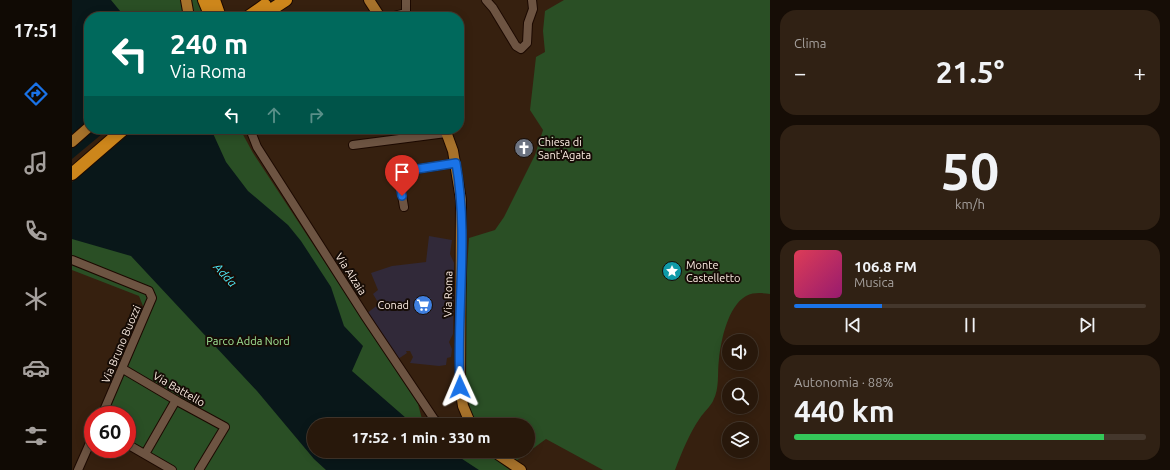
<!DOCTYPE html>
<html lang="it">
<head>
<meta charset="utf-8">
<style>
  body { margin:0; font-family:Ubuntu,sans-serif; background:#302114; color:#f1f3f6; height:100vh; display:flex; flex-direction:column; font-size:15px; white-space:nowrap }
  * { box-sizing:border-box; margin:0 }
  p { font-size:13px; color:#a5a09d }
  .icon { flex:none; width:22px; height:22px; fill:none; stroke:currentColor; stroke-width:2; stroke-linecap:round; stroke-linejoin:round }
  .map { position:relative; flex:1; overflow:hidden }
  .details { display:flex; flex-direction:column; gap:10px; padding:10px; background:#160d06; width:400px }
  .details>* { flex:none }
  .guide { position:absolute; left:12px; top:12px; width:380px; height:122px; border-radius:16px; box-shadow:0 2px 10px #0003,0 0 0 1px #44372c; background:#00695c; color:#fff; overflow:hidden }
  .controls { position:absolute; left:650px; top:334px; display:grid; gap:8px }
  .controls a { display:grid; place-items:center; width:36px; height:36px; border-radius:50%; background:#28180b; box-shadow:0 2px 10px #0003,0 0 0 1px #44372c; font-size:20px }
  .speed { position:absolute; left:12px; top:406px; display:flex; gap:8px; font-size:20px; font-weight:700; text-align:center }
  .speed>* { display:grid; place-content:center; width:52px; height:52px; border-radius:50%; background:#28180b; box-shadow:0 2px 10px #0003,0 0 0 1px #44372c; line-height:1 }
  .speed .limit { border:6px solid #d22; background:#fff; color:#111 }
  .pin { position:absolute; display:grid; place-items:center; width:34px; height:34px; color:#fff; margin:-41px -17px; border-radius:50% 50% 50% 0; rotate:-45deg; box-shadow:0 0 4px #0007 }
  .pin .icon { rotate:45deg }
  .me { position:absolute; width:44px; margin:-22px; rotate:359deg; stroke-linejoin:round; filter:drop-shadow(0 0 3px #0008) }
  .turn { display:flex; align-items:center; gap:14px; height:84px; padding:0 20px; font-size:18px }
  .turn .icon { width:52px; height:52px; stroke-width:2.5 }
  .turn b { display:block; font-size:28px; line-height:34px }
  .lanes { display:flex; align-items:center; height:38px; padding:0 20px; background:#0003; justify-content:center; gap:20px; direction:ltr }
  .lanes .off { opacity:.35 }
  .big { font-size:30px; font-weight:600; line-height:1.1 }
  .details .widget { flex:1; display:flex; flex-direction:column; justify-content:center; gap:6px; min-width:0; padding:0 14px; border-radius:16px; background:#302114 }
  .details .dial { align-items:center; gap:0 }
  .dial b { font-size:52px; line-height:1 }
  .song { display:flex; align-items:center; gap:12px }
  .cover { width:48px; height:48px; border-radius:6px; background:linear-gradient(135deg,hsl(350 70% 55%),hsl(320 70% 35%)) }
  .played { height:4px; border-radius:2px; background:linear-gradient(90deg,#1a73e8 25%,#44372c 25%) }
  .keys { display:flex; justify-content:space-around; direction:ltr }
  .heat { display:flex; justify-content:space-between; align-items:center; font-size:22px; direction:ltr }
  .charge { height:6px; border-radius:3px; background:linear-gradient(90deg,#34c759 88%,#44372c 0) }
  .trip { position:absolute; left:235px; top:418px; width:228px; height:40px; border-radius:20px; background:#28180b; box-shadow:0 2px 10px #0003,0 0 0 1px #44372c; font-weight:600; line-height:40px; text-align:center }
  main { display:flex; flex:1; min-height:0 }
  .tab-bar { display:flex; flex-direction:column; width:72px; justify-content:space-around; align-items:center; background:#100a04; color:#a5a09d }
  .tab-bar .icon { width:28px; height:28px }
  .tab-bar .selected { color:#1a73e8 }
  .tab-bar b { font-size:18px; color:#f1f3f6 }
  .map>svg:first-child { display:block }
  .commercial { fill:#312939 }
  .green { fill:#2a4f25 }
  .water { fill:#091719 }
  .pier { fill:#36200f }
  .lines { fill:none; stroke-linecap:round; stroke-linejoin:round }
  .minor-casing { stroke:#1c0900; stroke-width:10 }
  .major-casing { stroke:#1c0900; stroke-width:12 }
  .highway-casing { stroke:#1c0900; stroke-width:14 }
  .minor { stroke:#6d5442; stroke-width:8 }
  .major { stroke:#a7722b; stroke-width:10 }
  .highway { stroke:#cd861b; stroke-width:12 }
  .route-casing { stroke:#114b97; stroke-width:10 }
  .route { stroke:#1a73e8; stroke-width:7 }
  .labels { text-anchor:middle; stroke-width:4; stroke-linejoin:round; paint-order:stroke }
  .poi-label { font-size:11px; fill:#fcece2; stroke:#160c06; text-anchor:start }
  .street-label { font-size:11px; fill:#fcece2; stroke:#160c06 }
  .park-label { font-size:11px; fill:#a2e798; stroke:#160c06 }
  .water-label { font-size:12px; font-style:italic; fill:#4fe9f7; stroke:#160c06 }
</style>
</head>
<body>
<main>
<nav class="tab-bar">
<b>17:51</b>
<svg class="icon selected" aria-label="directions" viewBox="0 0 24 24"><path d="M12 3l9 9-9 9-9-9zM9 14v-3h6M13 9l2 2-2 2"/></svg>
<svg class="icon" aria-label="music" viewBox="0 0 24 24"><path d="M9 18V5l10-2v13"/><circle cx="6" cy="18" r="3"/><circle cx="16" cy="16" r="3"/></svg>
<svg class="icon" aria-label="phone" viewBox="0 0 24 24"><path d="M5 4h4l2 5-3 2q2 4 5 5l2-3 5 2v4C11 20 4 13 5 4z"/></svg>
<svg class="icon" aria-label="climate" viewBox="0 0 24 24"><path d="M12 3v18M4 7l16 10M4 17L20 7"/></svg>
<svg class="icon" aria-label="car" viewBox="0 0 24 24"><path d="M5 17H2v-5l4-1 3-4h7l3 4 3 1v5h-3M9 17h6M6 11h13"/><circle cx="7" cy="17" r="2"/><circle cx="17" cy="17" r="2"/></svg>
<svg class="icon" aria-label="filters" viewBox="0 0 24 24"><path d="M4 7h16M4 17h16"/><circle cx="9" cy="7" r="2"/><circle cx="15" cy="17" r="2"/></svg>
</nav>
<div class="map">
<svg width="698" height="470" viewBox="0 0 698 470">
  <rect width="100%" height="100%" fill="#36200f"/>
  <!-- commercial -->
  <path class="commercial" d="M357,236L380,240L378,254L382,263L381,334L377,342L380,349L379,357L375,358L374,365L367,366L338,363L341,357L338,351H334L335,353L326,359L294,314L307,304L301,294L306,290L299,273L320,266L354,262Z"/>
  <!-- green -->
  <path class="green" d="M0,0H128L135,17H17V129H168L181,153L346,404L350,419L357,425H242V451H413L438,470H96L55,444V415H31L73,311L67,296L0,270Z
    M492,0H698V294C690,293 682,292 674,296C656,306 649,340 647,359C645,373 648,388 641,401C638,407 632,412 628,418C617,434 610,452 603,470H531L474,439L444,461L430,451H456V425H405C389,395 393,357 393,323C394,295 395,266 397,238L423,230L432,217L463,155L471,130L458,110L464,57L473,52L471,31L473,11Z"/>
  <!-- water -->
  <path class="water" d="M0,0H39L53,17H17V129H139L154,162L176,191L216,225L229,241L259,287L272,326L291,346L280,371L342,425H242V451H378L407,470H254L242,459L185,391L59,256L0,239Z"/>
  <!-- pier -->
  <path class="pier" d="M36,129H63L0,182V159Z"/>
  <g class="lines">
    <!-- minor casing -->
    <g class="minor-casing">
      <path id="minor" d="M414,0L421,8L444,46L449,49L455,43L456,23L461,9L460,0
        M318,17L334,13V0
        M178,129L185,147L293,316L362,419L369,425
        M281,145L374,133
        M332,207L326,172L384,163
        M0,260L77,291L80,298L30,415
        M51,369L107,402L153,427L127,470
        M55,444L100,470
        M73,454L104,400
        M6,470L21,436"/>
    </g>
    <!-- major casing -->
    <g class="major-casing">
      <path id="major" d="M114,0L117,17
        M297,0L308,17
        M373,129L381,151L389,200L388,387L391,406L399,425
        M0,142L17,127
        M421,451L449,470"/>
    </g>
    <!-- highway casing -->
    <g class="highway-casing">
      <path id="highway" d="M132,0L139,17
        M142,0L148,17
        M176,17L193,5
        M188,17L214,0
        M0,174L52,129"/>
    </g>
    <!-- minor -->
    <use href="#minor" class="minor"/>
    <!-- major -->
    <use href="#major" class="major"/>
    <!-- highway -->
    <use href="#highway" class="highway"/>
  </g>
  <g class="lines">
    <!-- route casing -->
    <g class="route-casing">
      <path id="route" d="M330,196L326,172L384,163C397,236 384,312 388,387"/>
    </g>
    <!-- route -->
    <use href="#route" class="route"/>
  </g>
  <!-- icons -->
  <defs>
    <g id="church-disc" transform="scale(1)"><circle r="9.5" fill="#6b7280" stroke="#160c06"/><path d="M-1.2-6h2.4v3.5h3.3v2.4h-3.3V6h-2.4V-.1h-3.3v-2.4h3.3Z" fill="#fff"/></g>
    <g id="sight-disc" transform="scale(1)"><circle r="9.5" fill="#0f9aa8" stroke="#160c06"/><path d="M0-6L1.8-2.2L6-1.7L2.9 1.2L3.7 5.4L0 3.3L-3.7 5.4L-2.9 1.2L-6-1.7L-1.8-2.2Z" fill="#fff"/></g>
    <g id="supermarket-disc" transform="scale(1)"><circle r="9.5" fill="#3f7fe0" stroke="#160c06"/><path d="M-6-5.5h2.5l.6 2H6L4.5 2H-2.5L-4.4-4H-6ZM-1.5 3.2a1.3 1.3 0 1 0 .1 0ZM3 3.2a1.3 1.3 0 1 0 .1 0Z" fill="#fff"/></g>
  </defs>
  <g fill-rule="evenodd">
    <use href="#church-disc" x="452" y="148"/>
    <use href="#sight-disc" x="600" y="271"/>
    <use href="#supermarket-disc" x="351" y="305"/>
  </g>
  <g class="labels">
    <!-- poi labels -->
    <g class="poi-label">
      <text x="466" y="146">Chiesa di<tspan x="466" dy="13">Sant'Agata</tspan></text>
      <text x="614" y="269">Monte<tspan x="614" dy="13">Castelletto</tspan></text>
      <text x="337" y="309" text-anchor="end">Conad</text>
    </g>
    <!-- street labels -->
    <g class="street-label">
      <text transform="translate(279 274) rotate(57)" y="4">Via Alzaia</text>
      <text transform="translate(376 294) rotate(-89)" y="4">Via Roma</text>
      <text transform="translate(49 344) rotate(-67)" y="4">Via Bruno Buozzi</text>
      <text transform="translate(107 389) rotate(30)" y="4">Via Battello</text>
    </g>
    <!-- park labels -->
    <g class="park-label">
      <text x="176" y="345">Parco Adda Nord</text>
    </g>
    <!-- water labels -->
    <g class="water-label">
      <text transform="translate(153 275) rotate(48)" y="4">Adda</text>
    </g>
  </g>
</svg>
<div class="controls">
<a><svg class="icon" aria-label="sound" viewBox="0 0 24 24"><path d="M4 9h4l5-4v14l-5-4H4zM17 9q2 3 0 6"/></svg></a>
<a><svg class="icon" aria-label="search" viewBox="0 0 24 24"><circle cx="10" cy="10" r="6"/><path d="M15 15l6 6"/></svg></a>
<a><svg class="icon" aria-label="layers" viewBox="0 0 24 24"><path d="M12 4l9 5-9 5-9-5zM3 14l9 5 9-5"/></svg></a>
</div>
<div class="speed"><div class="limit">60</div></div>
<div class="pin" style="left:330px;top:196px;background:#d93025"><svg class="icon" aria-label="arrive" viewBox="0 0 24 24"><path d="M6 21V4h12l-3 4 3 4H6"/></svg></div>
<svg class="me" style="left:388px;top:387px" viewBox="-20 -20 40 40"><path d="M0-17L14 15 0 8-14 15z" fill="#1a73e8" stroke="#fff" stroke-width="4"/></svg>
<div class="trip">17:52 · 1 min · 330 m</div>
<div class="guide">
<div class="turn"><svg class="icon" aria-label="left" viewBox="0 0 24 24"><path d="M17 20v-9H6M10 6l-5 5 5 5"/></svg><div><b>240 m</b>Via Roma</div></div>
<div class="lanes"><svg class="icon" aria-label="left" viewBox="0 0 24 24"><path d="M17 20v-9H6M10 6l-5 5 5 5"/></svg><svg class="icon off" aria-label="ahead" viewBox="0 0 24 24"><path d="M12 20V5M6 11l6-6 6 6"/></svg><svg class="icon off" aria-label="right" viewBox="0 0 24 24"><path d="M7 20v-9h11M14 6l5 5-5 5"/></svg></div>
</div>
</div>
<section class="details">
<div class="widget"><p>Clima</p>
<div class="heat"><a>−</a><b class="big">21.5°</b><a>+</a></div>
</div>
<div class="widget dial"><b>50</b><p>km/h</p></div>
<div class="widget">
<div class="song"><i class="cover"></i><div><b>106.8 FM</b><p>Musica</p></div></div>
<div class="played"></div>
<div class="keys"><svg class="icon" aria-label="previous" viewBox="0 0 24 24"><path d="M18 5L8 12l10 7zM5 5v14"/></svg><svg class="icon" aria-label="pause" viewBox="0 0 24 24"><path d="M8 5v14M16 5v14"/></svg><svg class="icon" aria-label="next" viewBox="0 0 24 24"><path d="M6 5l10 7-10 7zM19 5v14"/></svg></div>
</div>
<div class="widget"><p>Autonomia · 88%</p><b class="big">440 km</b><div class="charge"></div></div>
</section>
</main>
</body>
</html>
